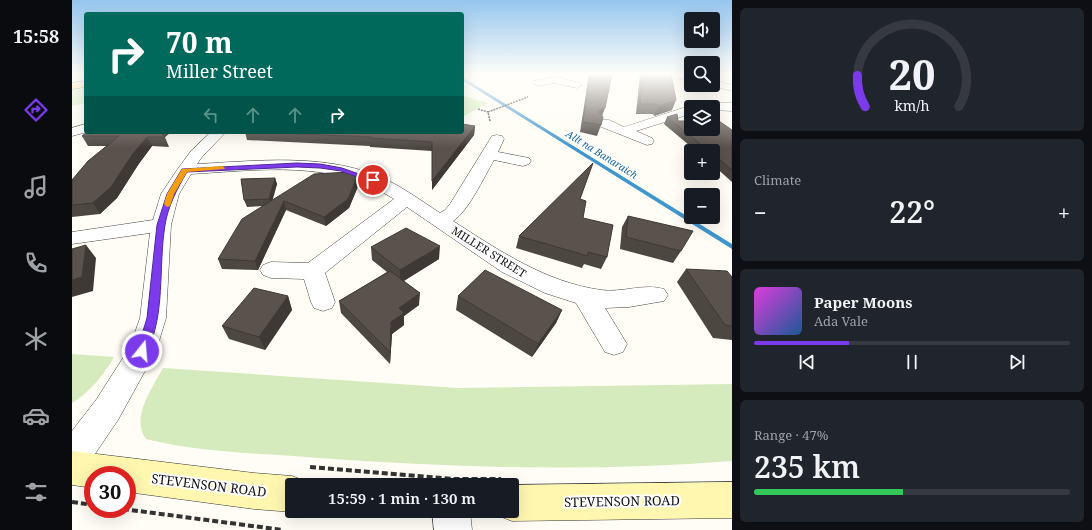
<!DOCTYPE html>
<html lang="en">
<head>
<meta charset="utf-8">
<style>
  body { margin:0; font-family:"Noto Serif",serif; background:#20242c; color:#f1f3f6; height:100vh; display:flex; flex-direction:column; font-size:15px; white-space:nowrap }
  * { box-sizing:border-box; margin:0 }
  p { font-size:13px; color:#9ea1a6 }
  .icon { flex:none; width:22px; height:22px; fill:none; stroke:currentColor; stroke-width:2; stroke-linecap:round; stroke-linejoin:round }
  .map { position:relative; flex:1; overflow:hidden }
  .side { display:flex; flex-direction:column; gap:8px; padding:8px; background:#0d0f14; width:360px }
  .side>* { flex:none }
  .top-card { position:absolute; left:12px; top:12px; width:380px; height:122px; border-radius:4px; box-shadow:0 4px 16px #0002; background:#00695c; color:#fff; overflow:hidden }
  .buttons { position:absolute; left:612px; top:12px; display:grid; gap:8px }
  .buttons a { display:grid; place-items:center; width:36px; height:36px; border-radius:4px; background:#171b24; box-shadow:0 4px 16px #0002; font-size:20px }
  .speed { position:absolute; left:12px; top:466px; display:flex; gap:8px; font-size:20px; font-weight:700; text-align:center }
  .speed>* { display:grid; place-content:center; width:52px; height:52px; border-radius:50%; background:#171b24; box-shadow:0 4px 16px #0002; line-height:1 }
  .speed .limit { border:6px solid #d22; background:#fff; color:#111 }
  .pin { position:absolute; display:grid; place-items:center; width:34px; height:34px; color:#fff; margin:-17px; border:2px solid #fff; border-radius:50%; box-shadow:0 1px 4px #0007 }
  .me { position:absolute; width:44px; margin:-22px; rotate:17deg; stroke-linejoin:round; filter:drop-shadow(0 0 3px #0008) }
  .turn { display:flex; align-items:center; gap:14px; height:84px; padding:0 16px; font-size:18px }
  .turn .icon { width:52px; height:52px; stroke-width:2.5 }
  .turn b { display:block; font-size:28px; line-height:34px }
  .lanes { display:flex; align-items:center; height:38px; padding:0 16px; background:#0003; justify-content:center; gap:20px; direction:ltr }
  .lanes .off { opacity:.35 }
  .big { font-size:30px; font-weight:600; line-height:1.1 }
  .side .card { flex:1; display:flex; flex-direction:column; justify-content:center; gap:6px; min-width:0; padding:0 14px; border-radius:6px; background:#20242c }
  .side .dial { align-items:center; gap:0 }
  .dial svg { height:104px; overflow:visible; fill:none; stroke:#363941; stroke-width:7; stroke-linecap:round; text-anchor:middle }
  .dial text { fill:#f1f3f6; stroke:none }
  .song { display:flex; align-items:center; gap:12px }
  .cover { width:48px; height:48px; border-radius:6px; background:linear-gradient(135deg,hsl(300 70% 55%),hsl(210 70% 35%)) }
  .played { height:4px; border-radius:2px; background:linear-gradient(90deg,#7c3aed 30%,#363941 30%) }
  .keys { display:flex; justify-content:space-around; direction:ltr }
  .heat { display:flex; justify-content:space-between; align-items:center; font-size:22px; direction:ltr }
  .charge { height:6px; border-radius:3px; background:linear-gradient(90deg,#34c759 47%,#363941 0) }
  .trip { position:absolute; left:213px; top:478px; width:234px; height:40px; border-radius:4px; background:#171b24; box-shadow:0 4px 16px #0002; font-weight:600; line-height:40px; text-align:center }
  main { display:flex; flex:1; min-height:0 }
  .dock { display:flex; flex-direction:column; width:72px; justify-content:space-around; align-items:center; background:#090b0e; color:#9ea1a6 }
  .dock .icon { width:28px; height:28px }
  .dock .on { color:#7c3aed }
  .dock b { font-size:18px; color:#f1f3f6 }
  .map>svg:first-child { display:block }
  .green { fill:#d5ebbd }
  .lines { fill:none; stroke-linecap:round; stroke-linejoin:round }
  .stream { fill:#3f96cf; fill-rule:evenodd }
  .street-casing { stroke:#444; stroke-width:1 }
  .secondary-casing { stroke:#333; stroke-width:1 }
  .primary-casing { stroke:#222; stroke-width:1 }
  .path-far1 { stroke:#333; stroke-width:1.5; stroke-dasharray:2 1; stroke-linecap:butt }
  .path { stroke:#333; stroke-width:4; stroke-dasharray:6 3; stroke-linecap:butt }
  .street { fill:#fff; fill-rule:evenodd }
  .secondary { fill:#fff6b0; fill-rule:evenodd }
  .primary { fill:#f9d66b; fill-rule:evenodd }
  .wall { fill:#4d4742 }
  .shaded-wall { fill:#3f3936 }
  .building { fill:#5a524d; stroke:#3f3936 }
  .route { fill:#7c3aed; stroke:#51269a }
  .slow { fill:#f59e0b }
  .labels { text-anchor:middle; stroke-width:4; stroke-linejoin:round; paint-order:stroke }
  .far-water-label { font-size:10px; font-style:italic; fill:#1768a6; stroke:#fff }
  .street-label { font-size:11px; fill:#111; stroke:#fff }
  .near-street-label { font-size:13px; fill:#111; stroke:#fff }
</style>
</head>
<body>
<main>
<nav class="dock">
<b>15:58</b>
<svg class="icon on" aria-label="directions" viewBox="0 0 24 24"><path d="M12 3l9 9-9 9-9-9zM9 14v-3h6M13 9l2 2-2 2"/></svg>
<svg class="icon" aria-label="music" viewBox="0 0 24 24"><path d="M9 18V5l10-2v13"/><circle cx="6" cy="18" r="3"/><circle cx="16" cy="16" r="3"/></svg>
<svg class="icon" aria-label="phone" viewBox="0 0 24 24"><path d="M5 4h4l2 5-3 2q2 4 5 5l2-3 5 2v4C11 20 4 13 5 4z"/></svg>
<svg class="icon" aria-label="climate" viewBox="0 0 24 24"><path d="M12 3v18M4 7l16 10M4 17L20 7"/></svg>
<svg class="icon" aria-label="car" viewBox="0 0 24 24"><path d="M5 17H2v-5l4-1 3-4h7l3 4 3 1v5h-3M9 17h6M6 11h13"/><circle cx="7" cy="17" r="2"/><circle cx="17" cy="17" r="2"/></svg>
<svg class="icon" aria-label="filters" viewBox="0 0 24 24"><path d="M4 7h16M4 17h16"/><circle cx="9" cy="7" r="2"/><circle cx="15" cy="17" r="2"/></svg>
</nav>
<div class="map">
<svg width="660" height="530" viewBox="0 0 660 530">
  <rect width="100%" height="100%" fill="#fffdf5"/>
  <!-- green -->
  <path class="green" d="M14,88V103L0,106V90Z
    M390,96H391L416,103L390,117Z
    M0,354L42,357C31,376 18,392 0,403Z
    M91,368L386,388L660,384V461C523,472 384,468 247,458C189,453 130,453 74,439C58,418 81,387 91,368Z"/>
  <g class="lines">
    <!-- stream -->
    <path class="stream" d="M390,77L660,244V249L390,80Z"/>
    <!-- street casing -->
    <g class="street-casing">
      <path id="street" d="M590,74L619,75V81L595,77Z
        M483,77L509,83L510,85L505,88L483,83L466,86L461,83L462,81Z
        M641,80L660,85V91L637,85H641Z
        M636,102L660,103V111L641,110V107H631L632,103Z
        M611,108H619V116H612L564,131L580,138L582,141L580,144L575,145L527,126L525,123L527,120H537L552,127Z
        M14,124L15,132L0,136V128Z
        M139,132H154L130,157L125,164C184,161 249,153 306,176C328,185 348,200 368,213L373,210L378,204L420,136L425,135L430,136L432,139L426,152L457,158L459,161L457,164L451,166L422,160C412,177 396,212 381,221C428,251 473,282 529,290C550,293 572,283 592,289L596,295L592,301L557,307L533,308L555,344L551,352L542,355L533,352L504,303L473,293L430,272L335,207L253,273L263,302L260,308L251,311L242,308L239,302L232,279L199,278L191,275L188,270L191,265L199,262L236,263L322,199C261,159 188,170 119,174L107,194L99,225L94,318L84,351L46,420L12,470L0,475V431L24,400L58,347L68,318L78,233L0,244V232L81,220L89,194L105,170L119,151Z
        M360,511H398L400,530H362Z"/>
    </g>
    <!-- secondary casing -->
    <g class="secondary-casing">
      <path id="secondary" d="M0,451L182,473L220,476L233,481L234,485H220V511H223L220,512L182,509L55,492V475H21V488L0,485Z
        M660,482V518L440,521L427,516L425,511H440V485Z"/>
    </g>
    <!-- primary casing -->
    <g class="primary-casing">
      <path id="primary" d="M14,81V87L0,89V83Z"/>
    </g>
    <!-- path-far1 -->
    <path class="path-far1" d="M406,109L416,112
      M418,121L416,112L456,97"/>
    <!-- path -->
    <path class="path" d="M238,467L383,479H429
      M0,502L21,505
      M51,509L211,530"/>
    <!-- street -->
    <use href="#street" class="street"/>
    <!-- secondary -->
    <use href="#secondary" class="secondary"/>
    <!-- primary -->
    <use href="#primary" class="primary"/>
  </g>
  <!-- wall -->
  <path class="wall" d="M517,74H540L530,116L529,125L525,136L508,132Z
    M568,74H599L600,110L582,116L581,114H564Z
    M595,117L606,121L660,130V182L641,165V151H624L592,124Z
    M403,126L402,135L360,190V151L298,147V146L175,140L173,132H390Z
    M15,132H99L93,137L97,147L80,146L66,165L45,198L28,214L0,217V180L35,146H16L10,136Z
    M203,178L205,184L200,200L287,184L277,208L254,226L214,210L186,270L150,269L146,259L192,206L175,207L172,200Z
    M508,199L511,218L535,257L529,269L512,264L510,268L444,248L447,236Z
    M556,216L609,251L601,263L548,249L550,227Z
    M299,247L367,259L332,281L347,305L332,316V325L320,334L318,364L269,313L267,301L315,272L300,260Z
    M614,269L660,277V340L641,338L605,282Z
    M216,296L220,310L193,350L157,339L150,326Z
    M386,296L490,310L484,323L460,357L384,310Z"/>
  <!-- shaded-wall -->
  <path class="shaded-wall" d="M604,100L600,110L582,116L587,106Z
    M533,108L529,118L527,112L529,109Z
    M403,126L402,135L360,190V181Z
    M87,132H99L93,137Z
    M75,137L80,146L66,165L45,198L28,214L21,203Z
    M286,175L287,184L277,208L254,226L252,217Z
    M203,178L205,184L199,206L197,199Z
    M212,201L214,210L186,270L183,261Z
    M14,245L24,258L21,291L0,297V280Z
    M368,246L367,259L328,283V270Z
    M348,293L347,305L332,316V325L320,334L318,364V352L319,322L327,308Z
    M216,296L220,310L193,350L187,337Z
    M490,310L484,323L460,357L466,344Z"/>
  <!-- building -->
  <path class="building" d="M518,74H540L533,108L529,109L527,112L531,117L529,125L511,122Z
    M571,74H599L604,100L587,106L585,104H568Z
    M605,114L606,121H619V129H641V121H647L660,130V170L641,154V151H637L595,117Z
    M390,124L403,126L360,181V142L298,138L299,137L182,132H390Z
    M15,132H88L93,137H75L60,155L39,187L21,203L0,205V180L16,161L47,136H10Z
    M521,163L508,199L514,201L511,218L541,225L535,257L516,252V256L447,236Z
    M278,172L286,175L276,199L252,217L212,201L183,261L146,259L170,219L242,174Z
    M203,178L197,199L172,200L169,179Z
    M556,216L621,231L609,251L554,237Z
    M334,228L368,246L328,270L299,247Z
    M14,245L10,277L0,280V249Z
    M614,269L655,271L660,277V326L653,325Z
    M413,270L490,310L466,344L386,296Z
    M318,271L348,293L327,308L332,313L319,322L318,352L267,301Z
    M182,288L216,296L187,337L150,326Z"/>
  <!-- sky -->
  <linearGradient id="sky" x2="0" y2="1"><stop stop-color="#95c6ee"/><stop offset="0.5" stop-color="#fffefa"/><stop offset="1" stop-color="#fffefa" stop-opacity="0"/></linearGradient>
  <rect width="660" height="148" fill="url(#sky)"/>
  <!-- route -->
  <path class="route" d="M225,163L248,164L270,168L304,180L301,183L269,171L248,168L225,167L115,172C105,189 96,206 93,225C86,268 94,314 74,354L70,355L66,354L65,351L75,318L85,225L95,194L110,169Z"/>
  <!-- slow -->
  <path class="slow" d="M150,166L153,168L152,169L115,172L102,194L98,206L95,207L92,204L95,194L110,169Z"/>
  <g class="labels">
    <!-- far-water labels -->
    <g class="far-water-label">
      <text transform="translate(530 154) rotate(32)" y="4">Allt na Banaraich</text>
    </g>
    <!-- street labels -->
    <g class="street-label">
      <text transform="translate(417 252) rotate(32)" y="4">MILLER STREET</text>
    </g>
    <!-- near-street labels -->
    <g class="near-street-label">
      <text transform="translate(137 485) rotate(7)" y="5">STEVENSON ROAD</text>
      <text transform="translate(550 501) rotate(-1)" y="5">STEVENSON ROAD</text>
    </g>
  </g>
</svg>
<div class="buttons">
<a><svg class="icon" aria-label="sound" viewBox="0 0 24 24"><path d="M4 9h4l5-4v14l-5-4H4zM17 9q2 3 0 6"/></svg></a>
<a><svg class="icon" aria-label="search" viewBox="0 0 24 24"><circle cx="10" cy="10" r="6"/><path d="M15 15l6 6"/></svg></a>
<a><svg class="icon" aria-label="layers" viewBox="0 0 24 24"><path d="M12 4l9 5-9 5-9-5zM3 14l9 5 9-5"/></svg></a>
<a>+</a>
<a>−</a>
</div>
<div class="speed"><div class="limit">30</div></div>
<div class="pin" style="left:301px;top:180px;background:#d93025"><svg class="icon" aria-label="arrive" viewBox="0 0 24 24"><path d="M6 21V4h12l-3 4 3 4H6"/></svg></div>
<svg class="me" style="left:70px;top:351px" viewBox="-20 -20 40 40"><circle r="17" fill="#7c3aed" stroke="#fff" stroke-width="3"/><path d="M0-11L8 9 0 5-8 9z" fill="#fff"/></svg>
<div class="trip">15:59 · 1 min · 130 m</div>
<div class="top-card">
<div class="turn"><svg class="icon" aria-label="right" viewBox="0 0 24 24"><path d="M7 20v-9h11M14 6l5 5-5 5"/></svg><div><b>70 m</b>Miller Street</div></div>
<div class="lanes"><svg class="icon off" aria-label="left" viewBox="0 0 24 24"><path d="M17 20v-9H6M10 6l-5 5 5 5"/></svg><svg class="icon off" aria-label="ahead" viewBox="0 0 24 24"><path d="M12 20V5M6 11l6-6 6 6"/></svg><svg class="icon off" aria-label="ahead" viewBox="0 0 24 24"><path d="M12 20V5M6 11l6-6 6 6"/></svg><svg class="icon" aria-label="right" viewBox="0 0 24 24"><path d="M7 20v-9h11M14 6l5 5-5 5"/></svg></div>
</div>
</div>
<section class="side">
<div class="card dial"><svg viewBox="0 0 100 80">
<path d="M14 69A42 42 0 1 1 86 69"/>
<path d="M14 69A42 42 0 0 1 8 45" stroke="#7c3aed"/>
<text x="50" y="56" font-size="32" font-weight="700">20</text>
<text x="50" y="72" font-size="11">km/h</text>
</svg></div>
<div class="card"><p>Climate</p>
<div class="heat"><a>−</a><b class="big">22°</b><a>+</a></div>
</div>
<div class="card">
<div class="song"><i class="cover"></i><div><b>Paper Moons</b><p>Ada Vale</p></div></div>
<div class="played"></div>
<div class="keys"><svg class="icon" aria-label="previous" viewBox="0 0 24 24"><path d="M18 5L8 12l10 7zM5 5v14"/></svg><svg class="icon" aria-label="pause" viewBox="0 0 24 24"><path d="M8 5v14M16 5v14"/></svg><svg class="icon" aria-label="next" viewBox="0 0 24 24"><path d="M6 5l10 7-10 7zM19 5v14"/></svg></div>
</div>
<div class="card"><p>Range · 47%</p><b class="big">235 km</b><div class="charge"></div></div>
</section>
</main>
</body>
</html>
